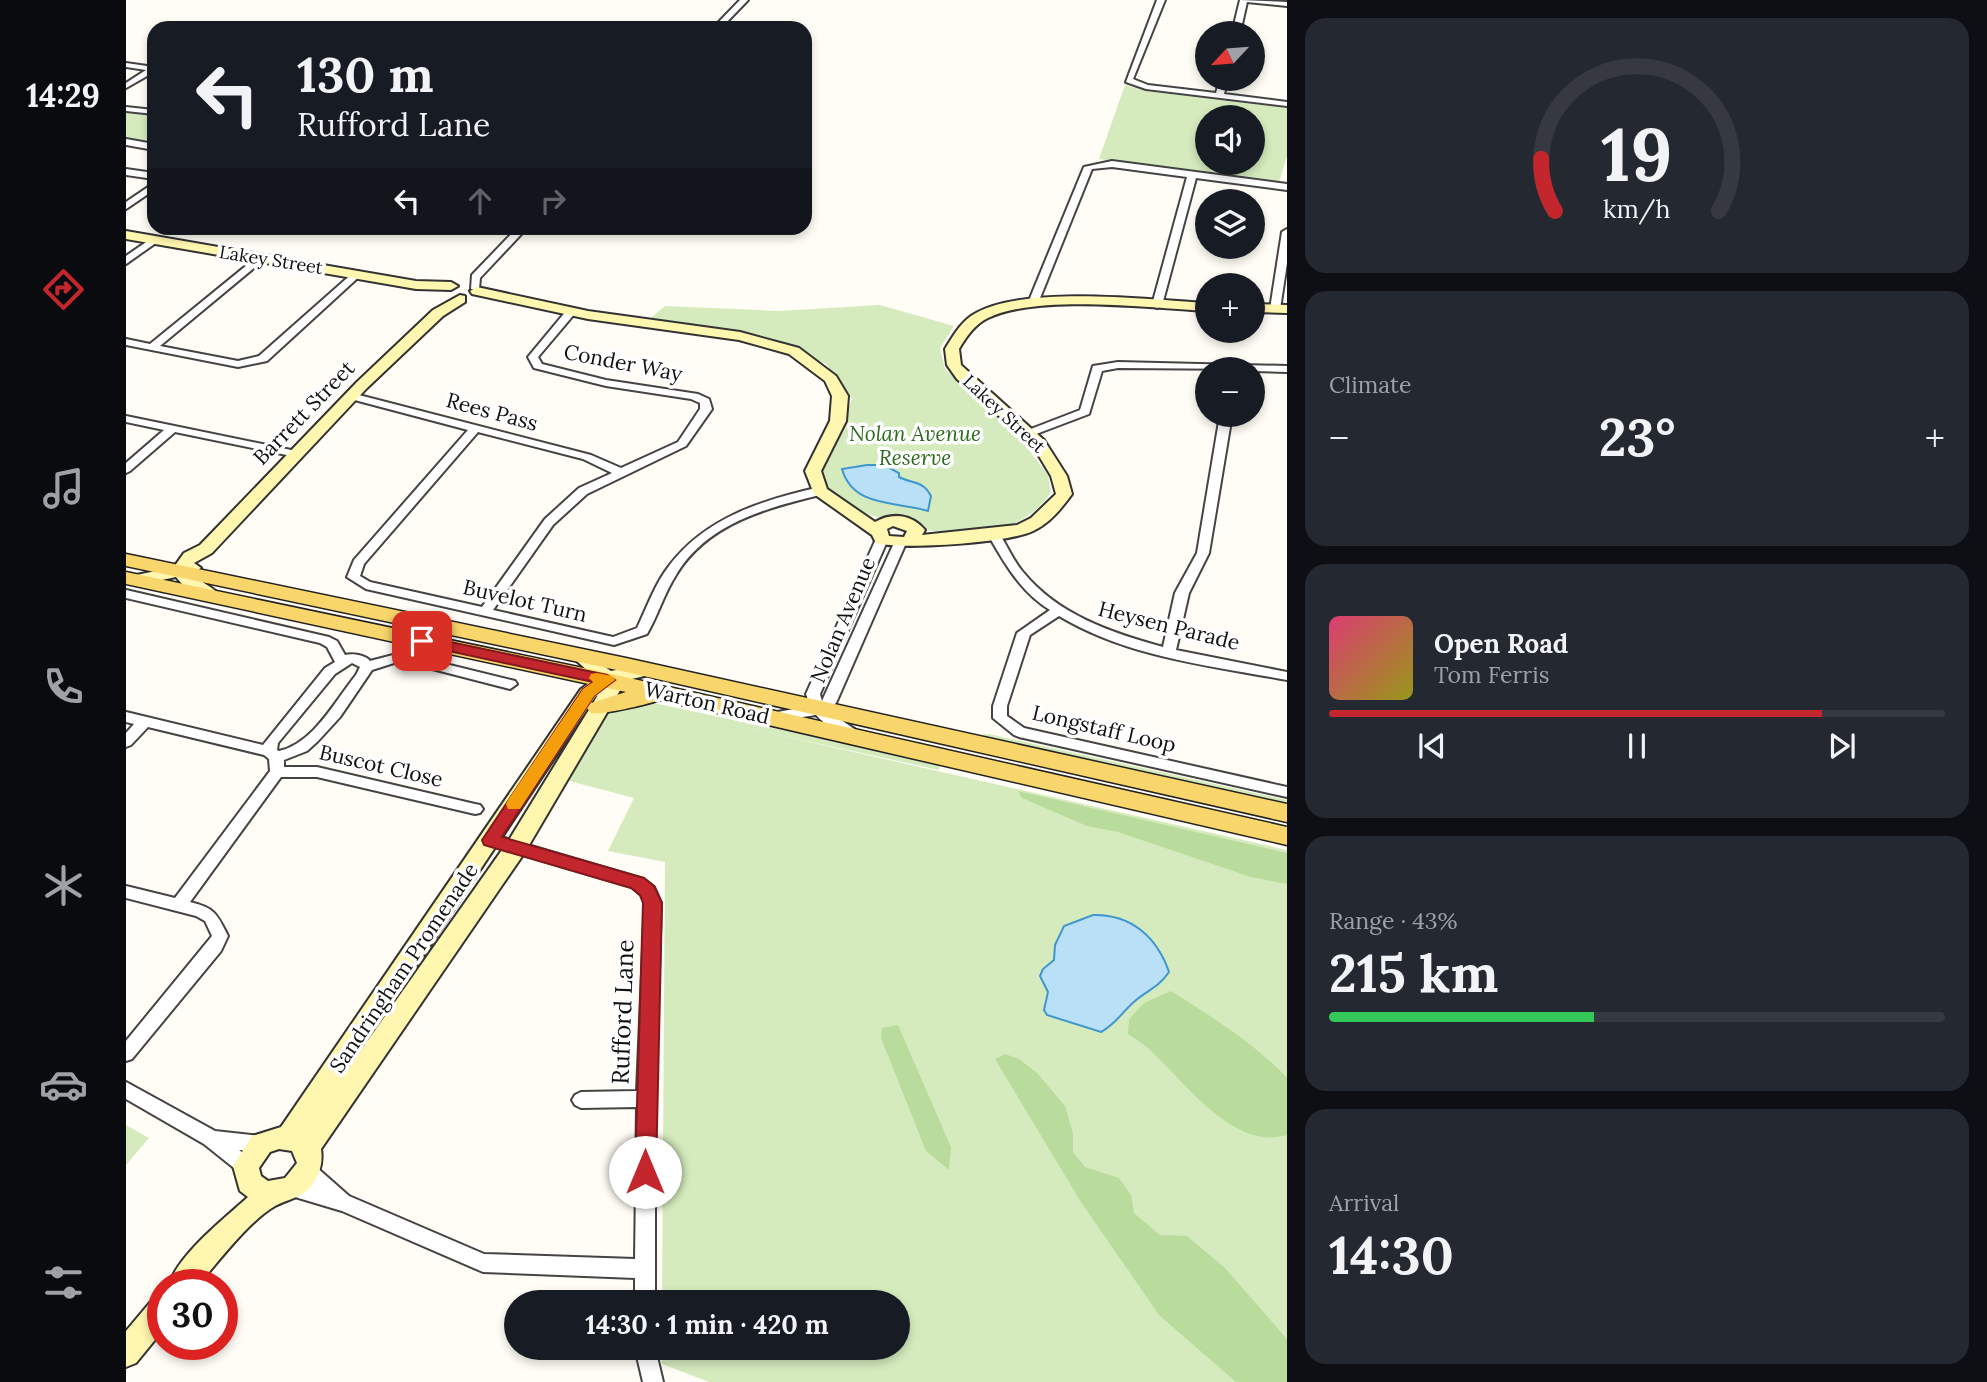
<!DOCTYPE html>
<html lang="en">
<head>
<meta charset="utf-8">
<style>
  body { margin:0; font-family:Lora,serif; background:#242831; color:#f1f3f6; height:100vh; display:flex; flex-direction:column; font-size:26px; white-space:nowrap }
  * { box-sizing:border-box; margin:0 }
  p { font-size:23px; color:#9ea1a6 }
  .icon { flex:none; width:38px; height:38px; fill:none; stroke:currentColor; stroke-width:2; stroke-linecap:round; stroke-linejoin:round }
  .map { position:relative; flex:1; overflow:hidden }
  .drawer { display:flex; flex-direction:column; gap:18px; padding:18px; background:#0d0f14; width:700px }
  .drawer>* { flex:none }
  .banner { position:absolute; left:21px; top:21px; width:665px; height:214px; border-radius:21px; box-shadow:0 4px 10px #0003; background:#171b24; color:#f1f3f6; overflow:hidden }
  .needle { width:46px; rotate:244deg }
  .buttons { position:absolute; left:1069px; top:21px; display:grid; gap:14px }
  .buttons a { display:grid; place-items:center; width:70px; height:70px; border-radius:50%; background:#171b24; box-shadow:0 4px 10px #0003; font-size:35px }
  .speed { position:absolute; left:21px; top:1269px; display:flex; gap:14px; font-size:35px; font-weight:700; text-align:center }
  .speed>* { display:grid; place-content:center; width:91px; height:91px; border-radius:50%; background:#171b24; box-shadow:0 4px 10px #0003; line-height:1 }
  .speed .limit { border:10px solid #d22; background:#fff; color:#111 }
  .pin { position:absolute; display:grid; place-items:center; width:60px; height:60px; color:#fff; margin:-30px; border-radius:14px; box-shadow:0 4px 10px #0006 }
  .me { position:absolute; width:77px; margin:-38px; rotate:0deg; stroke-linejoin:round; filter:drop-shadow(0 0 5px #0008) }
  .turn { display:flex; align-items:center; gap:24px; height:147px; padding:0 35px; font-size:32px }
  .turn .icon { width:91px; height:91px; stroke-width:2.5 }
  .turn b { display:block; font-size:49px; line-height:60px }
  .lanes { display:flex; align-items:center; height:66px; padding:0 35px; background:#0003; justify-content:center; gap:35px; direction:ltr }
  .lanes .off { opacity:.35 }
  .big { font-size:52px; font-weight:700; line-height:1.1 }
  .drawer .widget { flex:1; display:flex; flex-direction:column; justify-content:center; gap:10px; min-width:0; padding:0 24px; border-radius:21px; background:#242831 }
  .drawer .dial { align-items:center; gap:0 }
  .dial svg { height:182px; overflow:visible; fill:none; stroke:#363941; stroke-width:7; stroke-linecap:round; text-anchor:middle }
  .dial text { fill:#f1f3f6; stroke:none }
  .song { display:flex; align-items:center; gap:21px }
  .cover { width:84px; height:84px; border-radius:10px; background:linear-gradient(135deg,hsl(340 70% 55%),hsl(60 70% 35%)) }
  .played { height:7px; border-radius:4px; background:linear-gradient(90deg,#c4262e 80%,#363941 80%) }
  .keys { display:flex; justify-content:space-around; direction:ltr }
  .heat { display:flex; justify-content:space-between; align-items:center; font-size:38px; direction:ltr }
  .charge { height:10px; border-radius:5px; background:linear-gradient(90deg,#34c759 43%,#363941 0) }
  .trip { position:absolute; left:378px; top:1290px; width:406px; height:70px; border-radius:35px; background:#171b24; box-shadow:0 4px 10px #0003; font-weight:700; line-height:70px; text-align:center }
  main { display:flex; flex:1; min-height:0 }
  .tab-bar { display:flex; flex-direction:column; width:126px; justify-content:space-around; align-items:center; background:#090b0e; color:#9ea1a6 }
  .tab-bar .icon { width:49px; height:49px }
  .tab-bar .selected { color:#c4262e }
  .tab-bar b { font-size:32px; color:#f1f3f6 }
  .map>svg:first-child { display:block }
  .green { fill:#d5ebbd; fill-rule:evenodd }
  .forest { fill:#b9dc9c }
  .water { fill:#b9e0f7; stroke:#3f96cf; stroke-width:2 }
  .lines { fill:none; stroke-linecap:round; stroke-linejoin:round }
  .street-casing { stroke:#444; stroke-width:4 }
  .secondary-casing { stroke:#333; stroke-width:4 }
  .primary-casing { stroke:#222; stroke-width:3 }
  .street { fill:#fff; fill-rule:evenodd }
  .secondary { fill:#fff6b0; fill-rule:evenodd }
  .primary { fill:#f9d66b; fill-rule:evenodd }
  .route { fill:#c4262e; stroke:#7f191e; stroke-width:2 }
  .slow { fill:#f59e0b }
  .labels { text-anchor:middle; stroke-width:7; stroke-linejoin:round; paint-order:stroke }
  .far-street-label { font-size:18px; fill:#111; stroke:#fff }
  .street-label { font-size:21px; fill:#111; stroke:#fff }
  .park-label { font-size:21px; font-style:italic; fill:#2f6b1f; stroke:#fff }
  .near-street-label { font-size:24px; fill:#111; stroke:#fff }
</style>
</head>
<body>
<main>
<nav class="tab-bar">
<b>14:29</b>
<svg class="icon selected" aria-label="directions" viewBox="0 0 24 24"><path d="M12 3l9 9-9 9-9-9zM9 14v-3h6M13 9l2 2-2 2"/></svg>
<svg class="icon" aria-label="music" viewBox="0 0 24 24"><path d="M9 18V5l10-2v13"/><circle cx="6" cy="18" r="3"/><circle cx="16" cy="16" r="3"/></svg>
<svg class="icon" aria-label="phone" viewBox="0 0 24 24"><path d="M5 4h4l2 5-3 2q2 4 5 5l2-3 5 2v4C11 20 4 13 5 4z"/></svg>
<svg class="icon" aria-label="climate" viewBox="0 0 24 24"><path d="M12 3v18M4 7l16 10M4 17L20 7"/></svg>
<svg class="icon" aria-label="car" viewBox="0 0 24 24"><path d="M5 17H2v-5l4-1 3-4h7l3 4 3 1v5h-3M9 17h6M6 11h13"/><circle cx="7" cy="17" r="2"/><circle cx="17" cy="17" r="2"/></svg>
<svg class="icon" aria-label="filters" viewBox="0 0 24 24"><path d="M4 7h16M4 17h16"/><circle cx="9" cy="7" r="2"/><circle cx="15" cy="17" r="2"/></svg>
</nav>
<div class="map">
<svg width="1161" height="1382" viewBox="0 0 1161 1382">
  <rect width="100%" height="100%" fill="#fffdf5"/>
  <!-- green -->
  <path class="green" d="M999,85L1020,91L1161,108V156L1153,182L973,159ZM1127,117V163H1082V117Z
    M0,112L28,116V144L0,140Z
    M754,305L828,326L814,348L819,369L890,433L922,475L925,493C909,515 881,532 852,534C817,537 736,519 709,497C702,492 699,481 695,474L726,399L700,364L640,337L522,320L539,306L653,311Z
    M523,702L814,764L813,770L599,723L1161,850V1382H583L536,1364V1348H772V1302H536L539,862L482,851L508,798L436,779L479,712Z
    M863,734L1161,800V809L848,736Z
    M0,1125L23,1138L0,1165Z"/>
  <!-- forest -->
  <path class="forest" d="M892,791L1161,853V884L1125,877L992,832L961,826L896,798Z
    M1045,991C1086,1017 1127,1042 1161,1078V1135C1109,1151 1061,1085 1028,1054C1021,1046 1011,1040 1002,1034L1003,1019L1018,1003Z
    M772,1025L825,1147L823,1170L800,1151L755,1038L756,1028Z
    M879,1054L893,1059L911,1073L939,1106L947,1133V1152L959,1167L993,1178L1005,1195L1008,1213L1034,1235L1061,1236L1099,1268L1161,1339V1382H1110L1033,1315L955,1202L869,1059Z"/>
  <!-- water -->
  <path class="water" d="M741,465H758L773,473V477C786,484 797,480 805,496L802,511C770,501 727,508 716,469Z
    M967,915C1005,914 1031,937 1043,972C1033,987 1022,990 1009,1001C996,1012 990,1024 975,1032L921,1015L918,1010L922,992L914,976L917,969L928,960L929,945L938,926Z"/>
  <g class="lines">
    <!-- street casing -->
    <g class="street-casing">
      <path id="street" d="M614,0H622L595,28H587Z
        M1031,0H1039L1007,79L1022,85L1090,93L1094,79H1102L1098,94L1161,102V106L1020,89L1000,82Z
        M1114,0L1161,2V6L1121,2L1114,33H1106Z
        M0,63L28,67V72L0,88V83L20,70L0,67Z
        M0,107L28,110V114L0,111Z
        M0,139L28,144V150L0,145Z
        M986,161L1161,184V190L1070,178L1036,305L1031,308L1026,305L1061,177L986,167L966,169L912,303L903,305L902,303L958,167Z
        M0,169L28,173V179L0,175Z
        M28,183V190L0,209V202Z
        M391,228H401L354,278L353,289H345L346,275Z
        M1161,229V263L1154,309L1149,312L1144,309L1156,232Z
        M26,238L34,240L0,264V256Z
        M132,256L140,258L34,346L112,361L133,356L228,272L236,274L141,361L112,367L0,345V339L24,344Z
        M445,309L450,312L412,357L416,364L480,380L572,394L583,399L586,409L560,446L461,494L427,525L367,610L487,637L511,628C521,607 529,584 543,566C580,517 637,500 694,487L698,488L700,491L698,494C643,507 581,523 550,575C538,594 532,615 521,634L488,645L240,589L221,577L228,560L342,430L221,398V394H229L465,455L495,468L552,442L574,409V403L565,399L480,386L408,368L402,357L441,310ZM352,432L457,459L486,473L453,488L419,519L356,607L244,582L234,576L238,564Z
        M992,362L1161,366V372L1127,371V369L992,368L976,371L963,414L905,436H897V432L954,410L967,366Z
        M1094,415H1106L1083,553L1063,593L1050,650L1161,672V680C1085,666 1001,657 933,616L904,635L881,706V716L898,728L1161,787V797L893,737L888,735L867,718V706L891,633L924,610C896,593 880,566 864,538L866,535H874C882,547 888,562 897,572C932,615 986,633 1037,647L1049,593L1071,553Z
        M0,416L170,451L176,454L170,457L49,432L4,471L0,473V463L38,430L0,422Z
        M756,535L762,539L694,694L696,701L768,543L770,540H778L780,543L710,703L701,710L734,733L727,738C713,733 700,726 690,715L651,721L646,719L644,716L646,713L684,706L680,694L750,539Z
        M0,590L203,637L211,641L219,655C226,653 240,655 244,661L267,655H283L389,681L391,684L384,689L283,663H268L246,670L214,717L192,741L181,751L158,760V767H191L349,804L354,805L357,809L354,813L349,814L191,777H155L64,902C89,908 91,914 102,936L95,951L6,1059L0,1061V1041L86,936L79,921L70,916L0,898V886L49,898L144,771L143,759L138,755L22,727L5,745L0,747V733L8,724L0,722V712L137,745L199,668L209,662L201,647L194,643L0,598ZM226,663L234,667L230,675C209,701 187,744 153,751L151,750L152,743L209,674Z
        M365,834L517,879L528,887L535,903L529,1099V1302H509V1278L357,1272L216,1211L159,1194L157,1188L159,1182L166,1180L183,1184L173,1172L175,1166L182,1164L189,1166L223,1196L358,1254L509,1259L511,1107L455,1108L449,1105L446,1100L449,1095L455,1092L511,1091L519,903L515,895L506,887L360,844L357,840L360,836Z
        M0,1082L89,1131L135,1136L142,1138L144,1144L142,1150L135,1152L113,1150L127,1160L129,1166L127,1172L120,1174L113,1172L78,1144L0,1099Z
        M509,1348H529L537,1382H517Z"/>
    </g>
    <!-- secondary casing -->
    <g class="secondary-casing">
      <path id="secondary" d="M0,231L290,281L325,282L332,286L325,290L290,289L0,239Z
        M351,287L462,311L614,332L673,348L710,376L722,396L720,421L695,471L701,489L749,522C766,512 786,514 799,530L796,535L891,525L905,518L930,494L925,476L907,446L831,379L821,365L819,349C827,336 836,320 850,313C901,285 1023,300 1082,303V311C1025,308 911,294 862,318C849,324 840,337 833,349L835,365L918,440L941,476L946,494C935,509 924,523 907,531C882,543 776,550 750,543L746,535L688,494L679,471L704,421L706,396L699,381L663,354L613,340L462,319L346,294L344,291ZM767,526L781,531L778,537L763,536L761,529Z
        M334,295L339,296V302L317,316L241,388L86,553L68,563L75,568L66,573C74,583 87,586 94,596L91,600C74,604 60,589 50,577L12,585L6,584L3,580L6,576L48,567L58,553L74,545L231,382L307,310Z
        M1127,304L1161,305V313L1127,312Z
        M454,650L485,671L520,664L529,670L527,674L493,682L496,687L399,852L195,1149C197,1162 194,1174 186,1185C176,1198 162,1199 149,1206C124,1220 92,1262 73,1284H43C54,1253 98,1219 122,1197L114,1191L107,1166L126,1136L155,1127L455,689L470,678L445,656ZM472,695L383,840L219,1073L469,697ZM153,1149L166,1151L171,1163L159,1178L142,1181L135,1176L133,1168L144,1152Z
        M37,1295V1330L10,1363L0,1367V1331L27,1299Z"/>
    </g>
    <!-- primary casing -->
    <g class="primary-casing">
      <path id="primary" d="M0,554L500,658L1161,804V822L500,672L0,566Z
        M0,572L481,673L1161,827V845L534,700C523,704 473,716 465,713L461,708L465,703L500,692L0,584Z"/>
    </g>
    <!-- street -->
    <use href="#street" class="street"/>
    <!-- secondary -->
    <use href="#secondary" class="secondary"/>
    <!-- primary -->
    <use href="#primary" class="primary"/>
  </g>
  <!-- route -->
  <path class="route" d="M296,636L481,675L489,680L468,696L376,837L518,878L528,886L536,903L530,1172L527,1179L519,1181L512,1179L509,1172L517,903L514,895L505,888L358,845L356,840L457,689L467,682L290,644V637Z"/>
  <!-- slow -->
  <path class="slow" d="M471,673L486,676L489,680L468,696L394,809H382L380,804L382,800L457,689L467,682L463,678L465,674Z"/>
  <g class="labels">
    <!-- far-street labels -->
    <g class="far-street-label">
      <text transform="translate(145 260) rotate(9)" y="6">Lakey Street</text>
      <text transform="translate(878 414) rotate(43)" y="6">Lakey Street</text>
    </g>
    <!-- street labels -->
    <g class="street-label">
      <text transform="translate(497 363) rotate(11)" y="7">Conder Way</text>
      <text transform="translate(366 412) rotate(15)" y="7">Rees Pass</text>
      <text transform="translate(178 413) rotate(-46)" y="7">Barrett Street</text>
      <text transform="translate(399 601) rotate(13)" y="7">Buvelot Turn</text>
      <text transform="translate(717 620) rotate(-67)" y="7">Nolan Avenue</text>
      <text transform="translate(1043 626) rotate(14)" y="7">Heysen Parade</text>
      <text transform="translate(581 703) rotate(13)" y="7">Warton Road</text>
      <text transform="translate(978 729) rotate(13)" y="7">Longstaff Loop</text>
      <text transform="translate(255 766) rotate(13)" y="7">Buscot Close</text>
      <text transform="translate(278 968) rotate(-56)" y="7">Sandringham Promenade</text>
    </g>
    <!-- park labels -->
    <g class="park-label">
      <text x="789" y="441">Nolan Avenue<tspan x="789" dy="24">Reserve</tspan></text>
    </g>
    <!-- near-street labels -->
    <g class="near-street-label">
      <text transform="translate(497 1012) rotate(-88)" y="8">Rufford Lane</text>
    </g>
  </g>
</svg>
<div class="buttons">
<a><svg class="needle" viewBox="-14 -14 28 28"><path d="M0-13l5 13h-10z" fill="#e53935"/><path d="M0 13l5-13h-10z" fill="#9ea1a6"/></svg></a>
<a><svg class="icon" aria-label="sound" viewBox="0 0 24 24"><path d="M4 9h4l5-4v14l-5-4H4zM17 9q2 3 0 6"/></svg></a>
<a><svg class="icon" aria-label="layers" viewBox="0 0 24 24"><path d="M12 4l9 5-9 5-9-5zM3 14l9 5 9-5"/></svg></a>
<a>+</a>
<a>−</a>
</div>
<div class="speed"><div class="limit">30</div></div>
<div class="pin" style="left:296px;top:641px;background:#d93025"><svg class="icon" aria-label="arrive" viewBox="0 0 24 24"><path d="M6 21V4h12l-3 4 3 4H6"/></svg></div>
<svg class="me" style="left:519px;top:1172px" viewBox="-20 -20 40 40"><circle r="19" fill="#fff"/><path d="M0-13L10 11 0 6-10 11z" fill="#c4262e"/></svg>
<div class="trip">14:30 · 1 min · 420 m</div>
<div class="banner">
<div class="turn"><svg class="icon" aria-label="left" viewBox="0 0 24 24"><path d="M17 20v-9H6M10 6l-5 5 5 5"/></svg><div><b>130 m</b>Rufford Lane</div></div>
<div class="lanes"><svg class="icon" aria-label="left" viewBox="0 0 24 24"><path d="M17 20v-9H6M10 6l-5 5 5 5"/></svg><svg class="icon off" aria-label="ahead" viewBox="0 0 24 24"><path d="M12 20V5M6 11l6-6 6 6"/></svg><svg class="icon off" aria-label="right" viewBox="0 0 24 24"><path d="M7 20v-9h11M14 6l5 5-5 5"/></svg></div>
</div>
</div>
<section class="drawer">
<div class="widget dial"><svg viewBox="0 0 100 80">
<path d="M14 69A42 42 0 1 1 86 69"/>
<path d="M14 69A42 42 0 0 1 8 46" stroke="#c4262e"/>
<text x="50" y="56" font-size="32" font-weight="700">19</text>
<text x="50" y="72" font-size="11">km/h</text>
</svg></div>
<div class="widget"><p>Climate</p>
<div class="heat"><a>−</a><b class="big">23°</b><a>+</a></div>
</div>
<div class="widget">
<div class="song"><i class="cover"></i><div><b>Open Road</b><p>Tom Ferris</p></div></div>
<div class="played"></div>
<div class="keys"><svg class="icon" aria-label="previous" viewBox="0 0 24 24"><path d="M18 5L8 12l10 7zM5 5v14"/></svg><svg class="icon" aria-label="pause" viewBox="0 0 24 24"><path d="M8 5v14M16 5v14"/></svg><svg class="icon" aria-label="next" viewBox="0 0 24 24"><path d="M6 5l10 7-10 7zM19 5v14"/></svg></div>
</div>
<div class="widget"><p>Range · 43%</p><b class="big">215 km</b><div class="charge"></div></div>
<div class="widget"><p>Arrival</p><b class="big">14:30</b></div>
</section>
</main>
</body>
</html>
